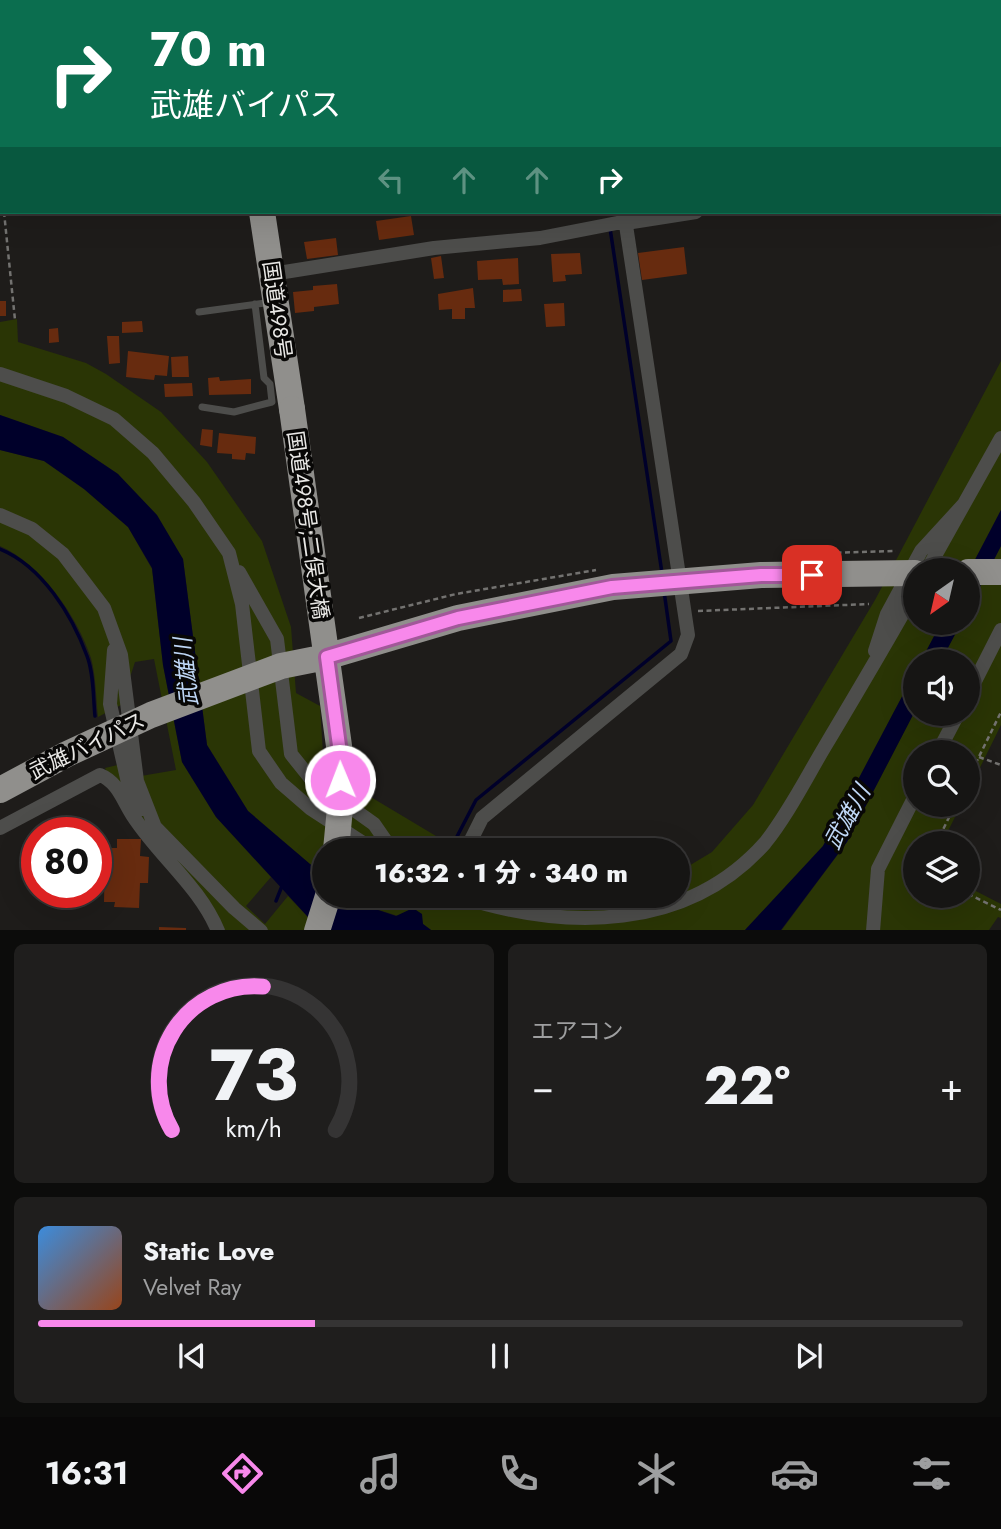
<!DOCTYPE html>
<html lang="ja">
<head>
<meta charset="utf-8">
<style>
  body { margin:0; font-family:Jost,"Noto Sans JP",sans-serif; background:#1f1e1d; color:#f1f3f6; height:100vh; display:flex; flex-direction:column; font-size:26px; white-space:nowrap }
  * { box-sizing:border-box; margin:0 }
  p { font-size:23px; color:#9e9fa0 }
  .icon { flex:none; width:38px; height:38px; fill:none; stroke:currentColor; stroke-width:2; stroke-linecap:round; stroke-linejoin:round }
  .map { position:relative; height:930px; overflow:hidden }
  .panel { display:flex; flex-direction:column; gap:14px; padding:14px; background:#0c0c0b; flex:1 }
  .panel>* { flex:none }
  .top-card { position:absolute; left:0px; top:0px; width:1001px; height:214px; box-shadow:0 7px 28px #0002,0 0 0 2px #353434; background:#0b6e4f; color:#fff; overflow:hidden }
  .needle { width:46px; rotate:214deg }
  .tools { position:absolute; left:903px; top:558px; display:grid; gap:14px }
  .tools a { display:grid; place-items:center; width:77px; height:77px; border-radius:50%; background:#161514; box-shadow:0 7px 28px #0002,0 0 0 2px #353434; font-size:35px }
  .speed { position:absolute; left:21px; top:817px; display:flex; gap:14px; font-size:35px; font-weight:700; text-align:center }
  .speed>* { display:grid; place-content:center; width:91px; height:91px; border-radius:50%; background:#161514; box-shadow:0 7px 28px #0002,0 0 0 2px #353434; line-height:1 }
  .speed .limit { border:10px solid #d22; background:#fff; color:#111 }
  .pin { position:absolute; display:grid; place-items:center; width:60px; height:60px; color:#fff; margin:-30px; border-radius:14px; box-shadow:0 4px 10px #0006 }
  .me { position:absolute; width:77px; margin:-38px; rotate:359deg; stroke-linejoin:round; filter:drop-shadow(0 0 5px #0008) }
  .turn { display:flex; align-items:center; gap:24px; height:147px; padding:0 35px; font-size:32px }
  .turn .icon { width:91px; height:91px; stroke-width:2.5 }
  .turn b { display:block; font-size:49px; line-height:60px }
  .lanes { display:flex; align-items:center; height:66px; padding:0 35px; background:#0003; justify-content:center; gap:35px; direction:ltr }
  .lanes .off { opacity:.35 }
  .big { font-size:52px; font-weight:800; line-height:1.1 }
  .panel .tile { flex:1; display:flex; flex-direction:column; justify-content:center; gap:10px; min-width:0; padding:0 24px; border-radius:10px; background:#1f1e1d }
  .panel .dial { align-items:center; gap:0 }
  .dial svg { height:182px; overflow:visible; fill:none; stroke:#353434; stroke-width:7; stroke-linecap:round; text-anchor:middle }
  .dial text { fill:#f1f3f6; stroke:none }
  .song { display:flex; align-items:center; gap:21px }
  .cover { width:84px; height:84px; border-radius:10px; background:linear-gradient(135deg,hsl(210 70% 55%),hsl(20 70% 35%)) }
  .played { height:7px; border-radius:4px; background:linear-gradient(90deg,#f888eb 30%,#353434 30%) }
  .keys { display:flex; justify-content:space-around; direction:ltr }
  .heat { display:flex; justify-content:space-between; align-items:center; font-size:38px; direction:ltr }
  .panel .tiles { flex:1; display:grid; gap:14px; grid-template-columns:1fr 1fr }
  .tile:last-child { grid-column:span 2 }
  .trip { position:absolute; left:312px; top:838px; width:378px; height:70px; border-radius:35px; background:#161514; box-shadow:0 7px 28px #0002,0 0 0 2px #353434; font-weight:800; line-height:70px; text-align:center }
  .dock { display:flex; height:112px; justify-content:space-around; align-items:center; background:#090808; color:#9e9fa0 }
  .dock .icon { width:49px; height:49px }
  .dock .active { color:#f888eb }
  .dock b { font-size:32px; color:#f1f3f6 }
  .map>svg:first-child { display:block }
  .green { fill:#2a3505 }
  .water { fill:#00002a }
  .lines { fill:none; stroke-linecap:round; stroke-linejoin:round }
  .stream { stroke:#00002a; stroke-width:3.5 }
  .building { fill:#672b0f }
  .path { stroke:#737270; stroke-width:2.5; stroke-dasharray:5 3.5; stroke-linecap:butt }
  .lane { stroke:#4d4d4b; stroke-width:7 }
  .street { stroke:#4d4d4b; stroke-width:14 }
  .highway { stroke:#908f8c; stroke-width:26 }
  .highway-bridge { stroke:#908f8c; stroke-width:26 }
  .route-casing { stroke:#a15899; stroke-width:18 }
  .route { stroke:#f888eb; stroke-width:12 }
  .labels { text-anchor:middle; stroke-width:7; stroke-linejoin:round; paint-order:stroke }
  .street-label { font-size:21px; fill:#e9e8e6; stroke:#080706 }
  .water-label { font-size:23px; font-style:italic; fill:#bfd7f6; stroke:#080706 }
</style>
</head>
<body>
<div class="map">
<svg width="1001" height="931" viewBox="0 0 1001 931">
  <rect width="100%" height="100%" fill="#1e1c1a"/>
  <!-- green -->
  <path class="green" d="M17,319L18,342L86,363L106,374L161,412L207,462L262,541L291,627L296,693L320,706L324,769L441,839L467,850H324V876L248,811L207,745L183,559L118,474L63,437L0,415V322Z
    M1001,361V510L968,573V570H915V623H941L921,661L915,662V672L823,846L745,930H431L423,924L354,902L347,896H677V873L712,852L753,805L875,600Z
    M0,450L44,461L84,489L128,527L152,569L163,665L182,762L216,817L271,877L246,906L265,924L288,896L320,930H215L205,912L126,816L105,768L130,762L141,776L176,770L154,659L135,662L121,705L98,717C96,699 96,676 91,658C77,616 41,564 0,546Z
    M1001,546V725L968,792V752H915V805H961L942,843L915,844V896H968V887L1001,904V918L998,917L989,930L781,931L847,842L915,711V714H968V662L941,661L961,623H968V610Z"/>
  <!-- water -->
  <path class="water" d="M0,415L63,437L118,474L157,515L183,559L207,745L248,811L324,876V896H347L354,902L396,916L413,908L422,914L423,924L431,930H320L216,817L182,762L163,665L152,568L128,527L84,489L44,461L0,450Z
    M1001,510V546L968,610V573Z
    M941,623H961L941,661H921Z
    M915,672V711L847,842L781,930H745L823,846Z"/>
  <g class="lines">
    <!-- stream -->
    <path class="stream" d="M576,0V2
      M610,228L662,573
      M0,549C42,566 72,615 87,656C94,674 93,697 95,716
      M450,850L476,800L671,641L664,591
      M276,901L282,886
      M413,911L424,900"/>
  </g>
  <!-- building -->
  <path class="building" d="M411,216L414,235L379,240L376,221Z
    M336,238L338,255L307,259L304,242Z
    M684,247L687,274L642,280L638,253Z
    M580,253L582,274L565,275L566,281L553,282L551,254Z
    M441,256L444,278L434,279L431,258Z
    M518,258L519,284L503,285L502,279L478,280L477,261Z
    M337,284L339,304L314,307V311L295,313L293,292L313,290V286Z
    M473,288L475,308H465V319H452V309L439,310L438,294Z
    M521,289L522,301L503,302V290Z
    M0,301H6V316H0Z
    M564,303L565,326L546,327L544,304Z
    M142,321L143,332L122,333V322Z
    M58,328L59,342L49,343V329Z
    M107,336H119L120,363L109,364Z
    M128,351L169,356L167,376L155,375L154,380L126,377Z
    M188,356L189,377H172L171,357Z
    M219,377L220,381L251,379V394L209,395L208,378Z
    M192,383L193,396L165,397L164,384Z
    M202,429L213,430L212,447L200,445Z
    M219,433L256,437L255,454L246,453L245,460L232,459V454L217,453Z
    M117,839H141L140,856L149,857L148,883H140L139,908L114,907L115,902H104L105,848H117Z
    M159,927L186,928V931H159Z"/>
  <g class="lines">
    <!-- path -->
    <path class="path" d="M440,0V2
      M0,165L2,184
      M4,212L15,320
      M794,554L896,551
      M698,611L869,604
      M359,618L456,594L596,570
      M979,757L1001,765
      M968,779L1001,712
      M403,843L411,850
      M936,844L955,805
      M968,894L1001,910"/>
    <!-- lane -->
    <path class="lane" d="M199,312L272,302
      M202,407L234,412L272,402L270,384L264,378L255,304"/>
    <!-- street -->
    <path class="street" d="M593,0V2
      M0,98L2,97
      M999,167L1001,166
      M272,274L434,248L540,238L617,223H626L696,212
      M0,374L66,396L114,419L153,453L194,502L229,553L242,604L259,751L281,783L311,809L374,850
      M0,515L32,529L63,554L104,608L121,655L137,781L155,827L234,908L261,931
      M927,570L1001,438
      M239,572L277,639L291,754L311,779L374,824L392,850
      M114,650L110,704L131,796L142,809
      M875,651L887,614L921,551L964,504
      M968,695L1001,630
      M938,752L958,714
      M0,828L100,775C118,782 123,801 133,816C159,856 200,887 218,931
      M466,850L482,818L681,654L688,635L624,212
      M459,896C566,931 687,931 765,843C788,814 805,780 824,748C855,696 886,644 915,592
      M873,931L878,869L915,796"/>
    <!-- highway -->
    <path class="highway" d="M230,0L231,2
      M262,212L292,409
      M968,572H1001
      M317,931L328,896"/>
    <!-- highway-bridge -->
    <path class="highway-bridge" d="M292,409L340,753V808L336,850
      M0,790L67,754L151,715L281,666L326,657L458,618L613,587L761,575L915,573"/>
  </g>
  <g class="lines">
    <!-- route casing -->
    <g class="route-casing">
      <path id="route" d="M340,780V753L327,657L458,618L612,587L761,575H812"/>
    </g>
    <!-- route -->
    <use href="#route" class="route"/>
  </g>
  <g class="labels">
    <!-- street labels -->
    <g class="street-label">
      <text transform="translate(277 310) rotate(82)" y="7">国道498号</text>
      <text transform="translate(308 525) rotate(82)" y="7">国道498号;二俣大橋</text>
      <text transform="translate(87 746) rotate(-26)" y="7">武雄バイパス</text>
    </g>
    <!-- water labels -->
    <g class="water-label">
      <text transform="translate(186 672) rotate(-96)" y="8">武雄川</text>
      <text transform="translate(847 817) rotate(-61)" y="8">武雄川</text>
    </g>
  </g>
</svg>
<div class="tools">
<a><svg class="needle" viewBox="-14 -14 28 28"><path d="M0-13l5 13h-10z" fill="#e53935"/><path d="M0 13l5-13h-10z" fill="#9e9fa0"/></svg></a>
<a><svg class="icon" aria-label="sound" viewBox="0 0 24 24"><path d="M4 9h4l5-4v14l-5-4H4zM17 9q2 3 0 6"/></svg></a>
<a><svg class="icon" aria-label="search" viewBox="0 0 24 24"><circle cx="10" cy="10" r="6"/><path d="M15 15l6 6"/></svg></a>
<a><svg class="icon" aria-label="layers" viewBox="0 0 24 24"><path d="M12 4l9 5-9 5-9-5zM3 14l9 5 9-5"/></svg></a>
</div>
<div class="speed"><div class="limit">80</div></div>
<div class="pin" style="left:812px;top:575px;background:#d93025"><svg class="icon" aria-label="arrive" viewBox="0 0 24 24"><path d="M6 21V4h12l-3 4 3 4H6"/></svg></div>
<svg class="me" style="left:340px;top:780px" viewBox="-20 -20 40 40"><circle r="17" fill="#f888eb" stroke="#fff" stroke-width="3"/><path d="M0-11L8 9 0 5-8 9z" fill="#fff"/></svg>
<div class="trip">16:32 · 1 分 · 340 m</div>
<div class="top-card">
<div class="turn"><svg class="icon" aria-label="right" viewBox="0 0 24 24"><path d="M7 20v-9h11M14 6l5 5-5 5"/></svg><div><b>70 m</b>武雄バイパス</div></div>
<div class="lanes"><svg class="icon off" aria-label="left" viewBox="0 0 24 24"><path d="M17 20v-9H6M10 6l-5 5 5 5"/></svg><svg class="icon off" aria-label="ahead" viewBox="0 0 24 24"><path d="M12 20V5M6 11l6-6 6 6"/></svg><svg class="icon off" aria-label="ahead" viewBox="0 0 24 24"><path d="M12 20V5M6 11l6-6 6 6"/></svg><svg class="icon" aria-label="right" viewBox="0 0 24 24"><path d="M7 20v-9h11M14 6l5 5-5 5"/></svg></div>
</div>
</div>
<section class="panel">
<div class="tiles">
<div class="tile dial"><svg viewBox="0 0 100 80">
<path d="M14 69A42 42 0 1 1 86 69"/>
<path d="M14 69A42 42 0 0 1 54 6" stroke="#f888eb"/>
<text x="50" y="56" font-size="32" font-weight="700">73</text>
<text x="50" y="72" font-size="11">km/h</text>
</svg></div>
<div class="tile"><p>エアコン</p>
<div class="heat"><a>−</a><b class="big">22°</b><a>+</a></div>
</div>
<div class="tile">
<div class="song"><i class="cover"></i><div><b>Static Love</b><p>Velvet Ray</p></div></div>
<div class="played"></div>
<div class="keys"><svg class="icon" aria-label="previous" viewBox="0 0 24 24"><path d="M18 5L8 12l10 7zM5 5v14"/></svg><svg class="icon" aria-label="pause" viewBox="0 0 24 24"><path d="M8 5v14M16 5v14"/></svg><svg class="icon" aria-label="next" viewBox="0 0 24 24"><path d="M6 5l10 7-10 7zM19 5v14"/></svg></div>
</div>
</div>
</section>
<nav class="dock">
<b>16:31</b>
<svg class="icon active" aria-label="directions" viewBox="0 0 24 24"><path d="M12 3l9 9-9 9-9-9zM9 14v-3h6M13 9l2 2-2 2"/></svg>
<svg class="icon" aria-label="music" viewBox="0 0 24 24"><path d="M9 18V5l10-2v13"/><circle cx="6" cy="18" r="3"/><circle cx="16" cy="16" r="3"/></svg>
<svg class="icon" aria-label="phone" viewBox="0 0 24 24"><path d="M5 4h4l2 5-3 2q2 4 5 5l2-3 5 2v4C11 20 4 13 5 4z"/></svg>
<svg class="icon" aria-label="climate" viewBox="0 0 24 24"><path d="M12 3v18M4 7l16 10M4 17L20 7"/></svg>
<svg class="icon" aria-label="car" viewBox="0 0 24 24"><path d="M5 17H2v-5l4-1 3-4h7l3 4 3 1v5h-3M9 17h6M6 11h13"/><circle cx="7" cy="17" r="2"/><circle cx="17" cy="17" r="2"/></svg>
<svg class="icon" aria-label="filters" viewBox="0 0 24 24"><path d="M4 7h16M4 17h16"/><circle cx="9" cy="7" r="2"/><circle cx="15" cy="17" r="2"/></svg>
</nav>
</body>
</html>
